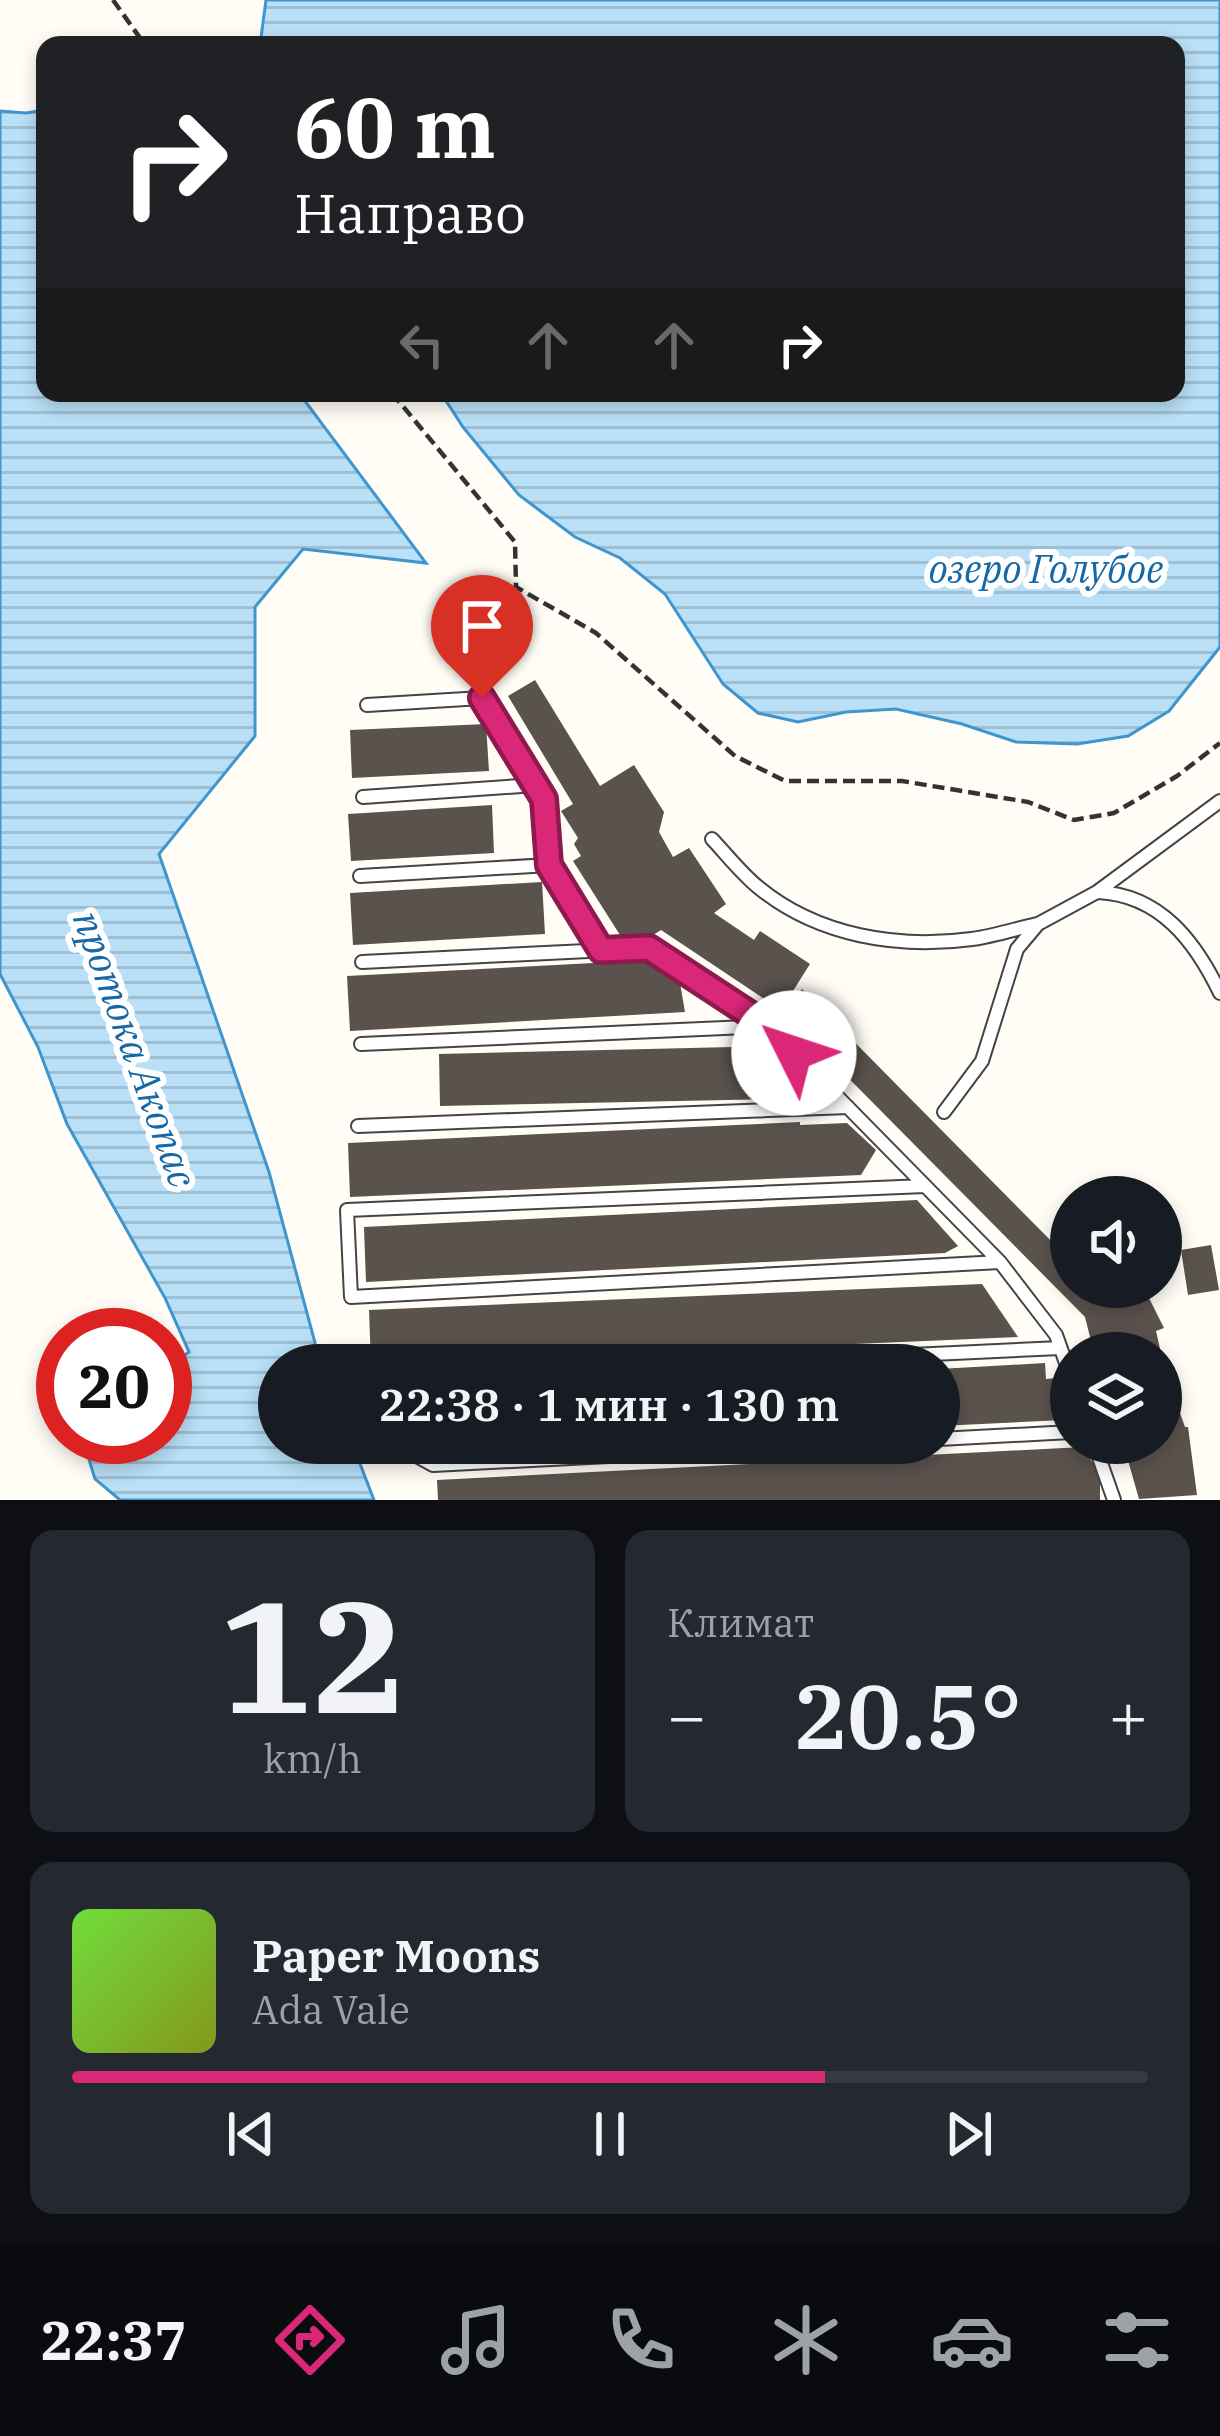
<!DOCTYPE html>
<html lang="ru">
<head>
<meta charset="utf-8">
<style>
  body { margin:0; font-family:"IBM Plex Serif",serif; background:#242831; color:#f1f3f6; height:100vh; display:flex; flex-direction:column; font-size:45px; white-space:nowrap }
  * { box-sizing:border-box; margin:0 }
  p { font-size:39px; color:#9ea1a6 }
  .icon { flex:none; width:66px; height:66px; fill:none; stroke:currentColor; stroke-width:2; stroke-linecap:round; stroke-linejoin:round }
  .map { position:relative; height:1500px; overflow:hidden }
  .drawer { display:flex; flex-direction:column; gap:30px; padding:30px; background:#0d0f14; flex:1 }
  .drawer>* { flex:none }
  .hud { position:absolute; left:36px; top:36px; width:1149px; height:366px; border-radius:24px; box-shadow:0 6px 18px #0003; background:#202124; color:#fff; overflow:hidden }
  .buttons { position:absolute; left:1050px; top:1176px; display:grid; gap:24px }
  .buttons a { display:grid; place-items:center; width:132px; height:132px; border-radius:50%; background:#171b24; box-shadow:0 6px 18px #0003; font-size:60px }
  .speed { position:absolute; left:36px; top:1308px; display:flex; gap:24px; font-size:60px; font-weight:700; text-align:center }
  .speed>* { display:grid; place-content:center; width:156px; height:156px; border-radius:50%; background:#171b24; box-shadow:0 6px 18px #0003; line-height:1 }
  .speed .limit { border:18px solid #d22; background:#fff; color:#111 }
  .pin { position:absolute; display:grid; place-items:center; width:102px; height:102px; color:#fff; margin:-123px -51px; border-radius:50% 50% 50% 0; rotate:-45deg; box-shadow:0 0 12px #0007 }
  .pin .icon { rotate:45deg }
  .me { position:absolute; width:132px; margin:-66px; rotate:311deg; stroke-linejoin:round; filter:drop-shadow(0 0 9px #0008) }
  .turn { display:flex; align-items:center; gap:42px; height:252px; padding:0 60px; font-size:54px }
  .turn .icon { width:156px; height:156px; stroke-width:2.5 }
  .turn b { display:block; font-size:84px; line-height:102px }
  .lanes { display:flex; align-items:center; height:114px; padding:0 60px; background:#0003; justify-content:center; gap:60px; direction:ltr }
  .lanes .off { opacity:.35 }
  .big { font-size:90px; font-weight:600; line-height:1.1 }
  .drawer .tile { flex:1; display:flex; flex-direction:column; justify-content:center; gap:18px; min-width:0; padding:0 42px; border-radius:24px; background:#242831 }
  .drawer .dial { align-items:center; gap:0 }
  .dial b { font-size:156px; line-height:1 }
  .song { display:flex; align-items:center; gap:36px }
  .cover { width:144px; height:144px; border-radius:18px; background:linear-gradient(135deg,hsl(100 70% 55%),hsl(70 70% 35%)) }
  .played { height:12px; border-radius:6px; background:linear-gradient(90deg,#db2777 70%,#363941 70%) }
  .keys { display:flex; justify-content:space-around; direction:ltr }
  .heat { display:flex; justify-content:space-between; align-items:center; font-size:66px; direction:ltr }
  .drawer .tiles { flex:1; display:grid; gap:30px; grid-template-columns:1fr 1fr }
  .tile:last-child { grid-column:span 2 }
  .trip { position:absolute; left:258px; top:1344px; width:702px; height:120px; border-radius:60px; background:#171b24; box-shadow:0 6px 18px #0003; font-weight:600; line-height:120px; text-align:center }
  .dock { display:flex; height:192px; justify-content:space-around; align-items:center; background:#090b0e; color:#9ea1a6 }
  .dock .icon { width:84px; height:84px }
  .dock .selected { color:#db2777 }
  .dock b { font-size:54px; color:#f1f3f6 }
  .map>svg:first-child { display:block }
  .water { fill:url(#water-rules); stroke:#3f96cf; stroke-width:3 }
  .building { fill:#5a524d }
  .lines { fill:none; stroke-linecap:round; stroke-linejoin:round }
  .lane-casing { stroke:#444; stroke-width:16 }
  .path { stroke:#333; stroke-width:4.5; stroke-dasharray:12 6; stroke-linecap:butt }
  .lane { stroke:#fff; stroke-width:12 }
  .route-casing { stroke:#8e194d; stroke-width:30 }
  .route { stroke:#db2777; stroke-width:21 }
  .labels { text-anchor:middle; stroke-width:12; stroke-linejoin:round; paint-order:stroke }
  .water-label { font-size:39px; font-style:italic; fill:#1768a6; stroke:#fff }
</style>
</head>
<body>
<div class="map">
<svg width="1220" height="1500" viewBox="0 0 1220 1500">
  <defs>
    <pattern id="water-rules" width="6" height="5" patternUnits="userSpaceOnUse" patternTransform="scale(3)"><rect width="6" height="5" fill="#b9e0f7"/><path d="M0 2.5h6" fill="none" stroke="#9ebfd3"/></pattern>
  </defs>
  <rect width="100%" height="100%" fill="#fffdf5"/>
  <!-- water -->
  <path class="water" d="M266,0H1220V647L1169,711L1128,736L1077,744L1016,742L962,724L896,709L846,712L798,722L758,713L723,684L665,594L620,558L575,537L519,495L463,427L441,393H1176V45H260Z
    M45,110V393H299L426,563L303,549L255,607V736L159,854L269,1172L321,1365H279V1443H352L374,1500H120L95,1479L82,1437H165V1366H169L189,1352L165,1298L67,1124L38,1047L0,974V111L26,113Z"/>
  <!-- building -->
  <path class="building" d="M535,680L600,786L634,765L664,812L659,832L673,857L689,848L726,904L714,913L754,940L760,931L810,964L781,1010L661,930L647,939L620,935L573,861L581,856L574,844L578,838L561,811L573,804L508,696Z
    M486,724L489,771L352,778L350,730Z
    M492,805L494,853L351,861L348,814Z
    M542,882L545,934L353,945L350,893Z
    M650,960L680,983L685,1012L350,1031L347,976Z
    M802,989L1071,1261V1287H1140L1147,1294L1164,1328L1156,1331L1161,1353H1094L1085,1317L781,1010Z
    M733,1047V1064H772L773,1099L440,1106L439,1054Z
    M800,1122V1125L847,1123L876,1150L861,1175L350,1197L348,1143Z
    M917,1200L958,1246L945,1253L366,1282L364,1227Z
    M1211,1245L1219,1290L1188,1295L1181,1250Z
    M982,1284L1018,1337L371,1365L369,1310Z
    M1161,1360L1185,1427H1188L1197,1495L1139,1499L1123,1443H1161Z
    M1045,1363L1046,1379L1057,1378L1064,1420L939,1426V1369Z
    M414,1443H530V1447L423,1452Z
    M1083,1447L1100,1475V1500H438L437,1480Z"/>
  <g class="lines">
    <!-- lane casing -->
    <g class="lane-casing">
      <path id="lane" d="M367,705L482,698L544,799L549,865L601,950
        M363,797L535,785
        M712,839C727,855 741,873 758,887C817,936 898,949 972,939C994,936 1015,929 1037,924
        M360,876L549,865
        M1098,892C1160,895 1195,941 1220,993
        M362,962L649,948L768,1026L1000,1262
        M361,1044L767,1026
        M944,1112L982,1061L1017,949L1038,924L1097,892L1220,801
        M358,1126L848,1107
        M925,1186L347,1210L351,1297L1000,1262L1056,1335L1071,1377
        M697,1365L1060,1348
        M939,1439L1071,1432
        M393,1443L433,1465L864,1443
        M1094,1443L1114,1500"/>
    </g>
    <!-- path -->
    <path class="path" d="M113,0L145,45
      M392,393L515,542L516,587L596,633L735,756L785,781H902L1028,802L1074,820L1114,813L1177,776L1220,743"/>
    <!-- lane -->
    <use href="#lane" class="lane"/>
  </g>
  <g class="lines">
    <!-- route casing -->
    <g class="route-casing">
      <path id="route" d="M482,698L544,799L549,865L601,950L649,948L768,1026L794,1053"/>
    </g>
    <!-- route -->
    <use href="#route" class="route"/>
  </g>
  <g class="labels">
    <!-- water labels -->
    <g class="water-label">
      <text x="1046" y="583">озеро Голубое</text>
      <text transform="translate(135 1049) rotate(70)" y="14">протока Акопас</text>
    </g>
  </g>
</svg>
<div class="buttons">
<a><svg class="icon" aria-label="sound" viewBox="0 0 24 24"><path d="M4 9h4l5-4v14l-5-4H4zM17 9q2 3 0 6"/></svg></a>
<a><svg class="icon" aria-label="layers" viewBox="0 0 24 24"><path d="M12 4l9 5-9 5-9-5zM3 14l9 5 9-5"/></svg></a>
</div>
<div class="speed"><div class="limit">20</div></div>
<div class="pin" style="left:482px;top:698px;background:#d93025"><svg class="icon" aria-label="arrive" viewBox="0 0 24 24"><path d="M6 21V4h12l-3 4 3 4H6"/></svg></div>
<svg class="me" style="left:794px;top:1053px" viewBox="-20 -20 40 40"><circle r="19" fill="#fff"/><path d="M0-13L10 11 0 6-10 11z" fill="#db2777"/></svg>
<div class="trip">22:38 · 1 мин · 130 m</div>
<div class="hud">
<div class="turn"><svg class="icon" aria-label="right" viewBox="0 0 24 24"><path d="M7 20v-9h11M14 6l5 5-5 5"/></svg><div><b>60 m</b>Направо</div></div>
<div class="lanes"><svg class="icon off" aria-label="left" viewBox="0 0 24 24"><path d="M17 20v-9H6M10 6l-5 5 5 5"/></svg><svg class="icon off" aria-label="ahead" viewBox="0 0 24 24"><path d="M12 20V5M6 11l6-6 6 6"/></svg><svg class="icon off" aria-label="ahead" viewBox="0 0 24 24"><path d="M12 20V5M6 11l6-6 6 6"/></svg><svg class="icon" aria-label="right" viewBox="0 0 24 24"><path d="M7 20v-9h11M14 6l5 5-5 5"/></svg></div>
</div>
</div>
<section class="drawer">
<div class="tiles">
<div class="tile dial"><b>12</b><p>km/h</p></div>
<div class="tile"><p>Климат</p>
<div class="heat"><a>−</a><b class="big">20.5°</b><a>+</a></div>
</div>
<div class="tile">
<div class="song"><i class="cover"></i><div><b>Paper Moons</b><p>Ada Vale</p></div></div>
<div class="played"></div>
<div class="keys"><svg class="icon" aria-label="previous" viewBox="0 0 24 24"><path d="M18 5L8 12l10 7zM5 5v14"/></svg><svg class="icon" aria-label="pause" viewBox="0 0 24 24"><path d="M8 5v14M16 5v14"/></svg><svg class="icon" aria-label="next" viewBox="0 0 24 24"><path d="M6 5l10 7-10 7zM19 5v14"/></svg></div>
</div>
</div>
</section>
<nav class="dock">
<b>22:37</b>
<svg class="icon selected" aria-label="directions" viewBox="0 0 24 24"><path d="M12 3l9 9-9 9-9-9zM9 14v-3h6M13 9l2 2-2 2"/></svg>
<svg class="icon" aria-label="music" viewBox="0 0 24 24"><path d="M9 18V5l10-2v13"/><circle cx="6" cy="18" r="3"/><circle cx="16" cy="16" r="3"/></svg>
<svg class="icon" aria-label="phone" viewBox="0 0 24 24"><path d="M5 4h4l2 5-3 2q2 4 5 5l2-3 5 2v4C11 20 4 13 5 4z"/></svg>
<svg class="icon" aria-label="climate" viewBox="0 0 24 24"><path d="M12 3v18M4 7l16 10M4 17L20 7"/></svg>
<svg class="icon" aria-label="car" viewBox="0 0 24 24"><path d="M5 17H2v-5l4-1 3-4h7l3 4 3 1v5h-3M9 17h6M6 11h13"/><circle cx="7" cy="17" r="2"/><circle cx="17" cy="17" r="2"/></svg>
<svg class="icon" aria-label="filters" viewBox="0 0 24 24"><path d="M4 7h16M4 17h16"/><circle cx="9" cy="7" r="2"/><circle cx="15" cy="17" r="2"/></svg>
</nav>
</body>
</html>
